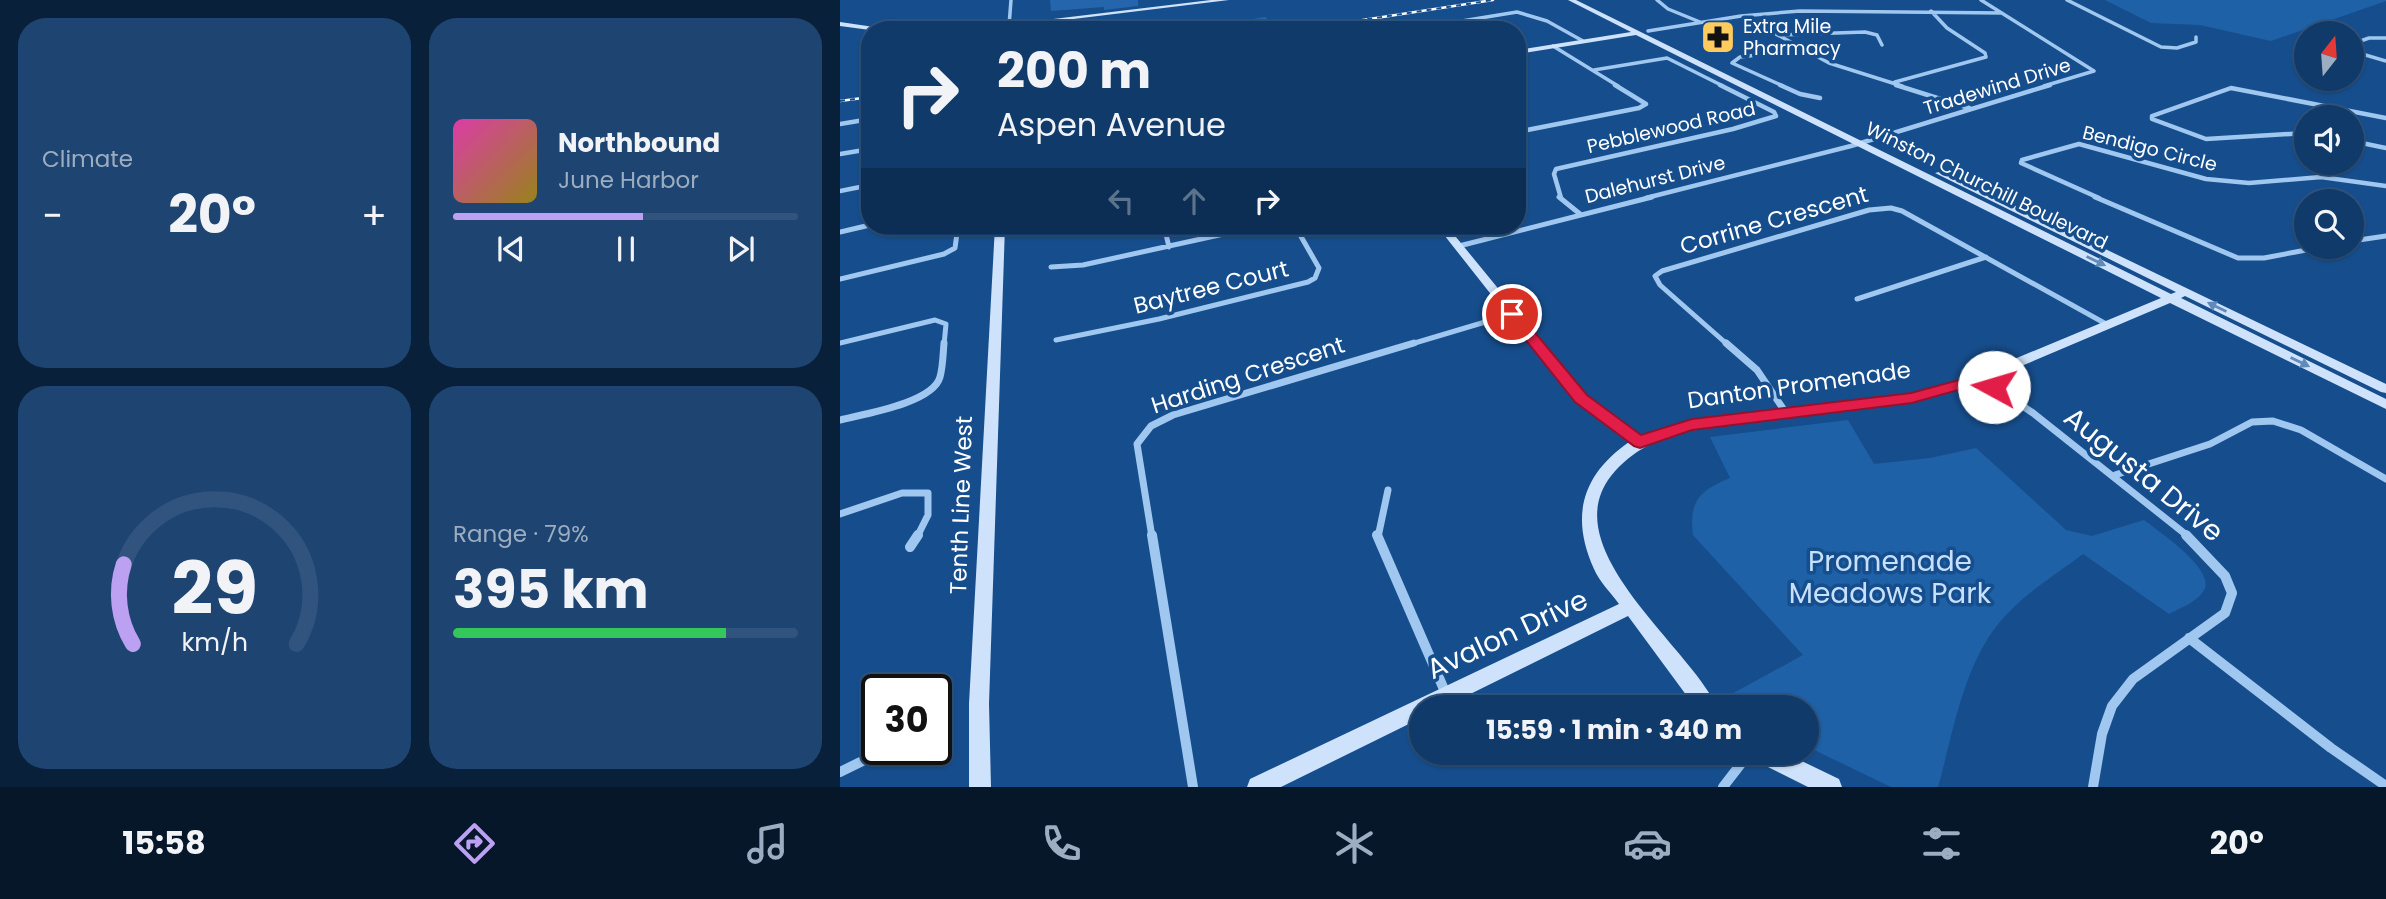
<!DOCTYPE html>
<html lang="en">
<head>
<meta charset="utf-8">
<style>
  body { margin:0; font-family:Poppins,sans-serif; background:#1e4572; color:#f1f3f6; height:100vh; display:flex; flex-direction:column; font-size:26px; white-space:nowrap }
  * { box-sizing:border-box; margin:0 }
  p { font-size:23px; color:#9cadc1 }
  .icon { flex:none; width:38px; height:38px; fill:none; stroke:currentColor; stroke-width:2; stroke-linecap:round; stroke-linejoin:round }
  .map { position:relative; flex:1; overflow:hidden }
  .drawer { display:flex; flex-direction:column; gap:18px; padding:18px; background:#09203a; width:840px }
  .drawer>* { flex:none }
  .banner { position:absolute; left:21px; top:21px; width:665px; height:214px; border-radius:28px; box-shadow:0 2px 5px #0004,0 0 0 2px #30547e; background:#103a6a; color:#f1f3f6; overflow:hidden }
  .needle { width:46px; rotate:17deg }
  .controls { position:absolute; left:1454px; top:21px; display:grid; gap:14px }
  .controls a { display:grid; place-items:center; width:70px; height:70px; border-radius:50%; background:#103a6a; box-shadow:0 2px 5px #0004,0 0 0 2px #30547e; font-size:35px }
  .speed { position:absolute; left:21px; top:674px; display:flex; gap:14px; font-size:35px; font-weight:700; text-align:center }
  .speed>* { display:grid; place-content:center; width:91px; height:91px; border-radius:50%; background:#103a6a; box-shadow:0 2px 5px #0004,0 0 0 2px #30547e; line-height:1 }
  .speed .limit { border:4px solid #111; border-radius:10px; background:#fff; color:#111 }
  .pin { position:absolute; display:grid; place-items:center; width:60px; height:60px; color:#fff; margin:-30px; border:4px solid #fff; border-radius:50%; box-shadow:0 2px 7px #0007 }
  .me { position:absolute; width:77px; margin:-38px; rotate:276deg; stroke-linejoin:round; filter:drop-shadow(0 0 5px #0008) }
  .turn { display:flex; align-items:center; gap:24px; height:147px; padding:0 21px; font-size:32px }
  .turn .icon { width:91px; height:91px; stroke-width:2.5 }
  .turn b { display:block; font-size:49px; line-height:60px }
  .lanes { display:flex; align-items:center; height:66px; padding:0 21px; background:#0003; justify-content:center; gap:35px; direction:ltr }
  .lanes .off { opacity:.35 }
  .big { font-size:52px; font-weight:700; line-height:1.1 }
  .drawer .card { flex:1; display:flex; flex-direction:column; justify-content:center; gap:10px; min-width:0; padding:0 24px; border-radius:28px; background:#1e4572 }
  .drawer .dial { align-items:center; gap:0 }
  .dial svg { height:182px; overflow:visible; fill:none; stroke:#30547e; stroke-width:7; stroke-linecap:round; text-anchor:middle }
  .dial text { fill:#f1f3f6; stroke:none }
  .song { display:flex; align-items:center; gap:21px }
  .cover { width:84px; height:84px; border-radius:10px; background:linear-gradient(135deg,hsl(320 70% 55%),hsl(50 70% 35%)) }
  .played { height:7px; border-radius:4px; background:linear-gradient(90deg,#bca0f2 55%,#30547e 55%) }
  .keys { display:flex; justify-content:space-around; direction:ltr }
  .heat { display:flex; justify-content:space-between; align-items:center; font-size:38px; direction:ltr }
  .charge { height:10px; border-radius:5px; background:linear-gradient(90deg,#34c759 79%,#30547e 0) }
  .drawer .tiles { flex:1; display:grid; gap:18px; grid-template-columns:repeat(2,1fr) }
  .trip { position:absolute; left:569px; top:695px; width:410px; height:70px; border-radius:35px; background:#103a6a; box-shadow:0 2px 5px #0004,0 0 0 2px #30547e; font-weight:700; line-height:70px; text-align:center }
  .tab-bar { display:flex; height:112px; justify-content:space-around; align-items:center; background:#06172a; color:#9cadc1 }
  .tab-bar .icon { width:49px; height:49px }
  .tab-bar .active { color:#bca0f2 }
  .tab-bar b { font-size:32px; color:#f1f3f6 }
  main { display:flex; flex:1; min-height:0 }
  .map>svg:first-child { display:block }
  .green { fill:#1e61a7 }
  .building { fill:#2465ac }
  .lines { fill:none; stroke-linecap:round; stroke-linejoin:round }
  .street-far4 { stroke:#a0c7ef; stroke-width:3.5 }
  .street-far3 { stroke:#a0c7ef; stroke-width:4.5 }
  .street-far2 { stroke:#a0c7ef; stroke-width:5 }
  .street-far1 { stroke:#a0c7ef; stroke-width:7 }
  .street { stroke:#a0c7ef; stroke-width:10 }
  .secondary { fill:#cee3fb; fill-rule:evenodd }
  .rail-casing { stroke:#fff; stroke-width:2.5 }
  .rail { stroke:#164e8d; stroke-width:2; stroke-dasharray:5; stroke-linecap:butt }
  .oneway { fill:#608ab9 }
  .route { fill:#e11d48; stroke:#92132f; stroke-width:2 }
  .labels { text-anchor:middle; stroke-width:7; stroke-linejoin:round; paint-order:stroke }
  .far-poi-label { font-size:19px; fill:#fff; stroke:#164e8d; text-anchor:start }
  .far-street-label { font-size:19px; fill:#fff; stroke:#164e8d }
  .street-label { font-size:23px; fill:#fff; stroke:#164e8d }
  .near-street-label { font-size:28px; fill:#fff; stroke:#164e8d }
  .near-park-label { font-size:28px; fill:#c7e0fb; stroke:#164e8d }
</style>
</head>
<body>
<main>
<section class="drawer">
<div class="tiles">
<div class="card"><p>Climate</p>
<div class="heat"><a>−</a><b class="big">20°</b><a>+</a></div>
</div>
<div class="card">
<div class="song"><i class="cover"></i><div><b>Northbound</b><p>June Harbor</p></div></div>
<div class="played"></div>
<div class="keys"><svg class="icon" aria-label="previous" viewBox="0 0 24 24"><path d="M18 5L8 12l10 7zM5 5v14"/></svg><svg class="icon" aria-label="pause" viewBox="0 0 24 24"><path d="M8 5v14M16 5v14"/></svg><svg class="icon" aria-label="next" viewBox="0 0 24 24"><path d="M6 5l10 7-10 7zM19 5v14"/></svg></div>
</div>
<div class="card dial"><svg viewBox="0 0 100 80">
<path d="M14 69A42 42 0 1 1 86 69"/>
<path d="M14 69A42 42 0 0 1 10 34" stroke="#bca0f2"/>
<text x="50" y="56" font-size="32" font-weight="700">29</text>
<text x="50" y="72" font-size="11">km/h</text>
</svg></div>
<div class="card"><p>Range · 79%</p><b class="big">395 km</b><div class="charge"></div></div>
</div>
</section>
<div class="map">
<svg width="1546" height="787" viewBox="0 0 1546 787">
  <rect width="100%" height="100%" fill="#164e8d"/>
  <!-- green -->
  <path class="green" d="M1265,0H1546V1L1431,41L1360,25L1311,23Z
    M1008,420L1034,464L1090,458L1136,448L1226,530L1252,536L1304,520C1319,532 1372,567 1365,588C1360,601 1340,608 1329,614L1243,554C1218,573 1188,591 1167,614C1124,658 1114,730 1098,787H1051L966,746V707H904L888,696L963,655L853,535C849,501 859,491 890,478L870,437Z"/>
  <!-- building -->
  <path class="building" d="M210,0H298V6L264,10V7L211,11Z
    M425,17L437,26L383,30L382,24Z"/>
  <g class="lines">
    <!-- street-far4 -->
    <path class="street-far4" d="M817,0L828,9L860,22
      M1141,0L1254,71L1204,86
      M1227,0L1321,47L1337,48L1356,42V37
      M905,17L989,63L1062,86
      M612,23L624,30
      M169,26L171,0
      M567,30L677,12L707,21L743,41
      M808,31L901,16L960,11L1162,13
      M939,35L1025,32L1037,35L1042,45
      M1512,44L1529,38H1546
      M713,46L778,86
      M1512,51L1546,61
      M754,70L827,58L883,86
      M1055,82L1146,57L1145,53L1107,28L1091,11
      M943,86L892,63L900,57L962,50"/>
    <!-- street-far3 -->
    <path class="street-far3" d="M940,85L960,94L980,98
      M1056,85L1129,108
      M677,87L683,91
      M0,124L30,119
      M677,132L799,108L806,104L775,85
      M1466,133L1366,139L1312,119V116L1391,88L1546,118
      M1512,141L1546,148
      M0,154L30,149
      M0,191L30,185
      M721,198L714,174L716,169L893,129L936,116L934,112L880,85
      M806,198L1011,146L1210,85
      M1259,198L1181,163L1182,160L1239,144L1366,179L1409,183L1481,177L1546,186"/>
    <!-- street-far2 -->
    <path class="street-far2" d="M719,197L740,214
      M1255,197L1398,258H1424L1482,247
      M324,226L329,247
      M0,232L30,225
      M1512,241L1546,236
      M619,246L812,197
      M211,267L243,265L420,226
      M0,279L104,254L115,248L118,226
      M1017,299L1146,257
      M216,340L319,319L468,282L475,278L479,268L455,226
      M0,343L95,320L106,324L104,345
      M568,345L672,314
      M888,345L820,285L815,276L822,271L1029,210L1051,208L1062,211L1268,325"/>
    <!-- street-far1 -->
    <path class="street-far1" d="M886,343L917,370L946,413
      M1141,378L1193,413L1349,537
      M0,420C24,414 93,403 100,377C103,366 103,354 104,343
      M1275,475L1370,444L1412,422L1433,421L1461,430L1546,479
      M0,514L62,493H88V515L77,537
      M312,537L297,444L311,426L333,415L574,343
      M538,537L548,490"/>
    <!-- street -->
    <path class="street" d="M312,535L353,787
      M537,535L606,694
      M70,547L78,535
      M1349,638L1491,748L1546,786
      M69,690L70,680
      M0,772L47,749
      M883,787L910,752
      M1253,787L1262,734L1272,706L1293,679L1385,613L1392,593L1385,576L1346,535"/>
    <!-- secondary -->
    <path class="secondary" d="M371,0H389L144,30H122Z
      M728,0H736L1331,294L1336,292L1095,173L1103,171L1546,384V393L1541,392L1345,296L1341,298L1546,399V409L1330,303L1146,381L1077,401L852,430C820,437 792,450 771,476C714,549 849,646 877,707H855L788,616L604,707H581V718L441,787H407L410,779L779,604C771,593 759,581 754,569C730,516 742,475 789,442L736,402L597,226H607L746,396L801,436L852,420L1071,394L1136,375L1321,298L796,35L677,54V50L791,32Z
      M0,22L41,28L44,30H30L0,26Z
      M155,226H165L149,704L151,787H129V704Z
      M909,752H943L999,779L1002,787H968L912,759Z"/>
    <!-- rail casing -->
    <g class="rail-casing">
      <path id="rail" d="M458,30L653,0
        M0,101L30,97"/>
    </g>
    <!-- rail -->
    <use href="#rail" class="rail"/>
  </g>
  <!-- one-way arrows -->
  <defs><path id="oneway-solid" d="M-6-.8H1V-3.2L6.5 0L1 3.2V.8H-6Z" transform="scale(1.75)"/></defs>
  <g class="oneway">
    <use href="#oneway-solid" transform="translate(1256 261) rotate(26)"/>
    <use href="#oneway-solid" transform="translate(1377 307) rotate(-154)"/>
    <use href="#oneway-solid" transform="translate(1460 362) rotate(26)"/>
  </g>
  <!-- route -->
  <path class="route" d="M672,310L677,311L747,395L801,435L852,419L1071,393L1141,374L1162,387L1154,392L1139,384L1072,403L852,430L800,448L794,446L735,402L665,314Z"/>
  <!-- icons -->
  <defs>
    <g id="pharmacy-square" transform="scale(1.75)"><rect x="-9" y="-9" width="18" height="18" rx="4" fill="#ffcb5f" stroke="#164e8d"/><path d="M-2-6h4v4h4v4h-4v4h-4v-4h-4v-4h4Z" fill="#111"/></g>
  </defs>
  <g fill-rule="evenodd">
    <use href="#pharmacy-square" x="878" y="37"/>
  </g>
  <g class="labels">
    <!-- far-poi labels -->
    <g class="far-poi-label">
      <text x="903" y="33">Extra Mile<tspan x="903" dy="22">Pharmacy</tspan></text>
    </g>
    <!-- far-street labels -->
    <g class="far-street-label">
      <text transform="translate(1157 86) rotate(-17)" y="7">Tradewind Drive</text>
      <text transform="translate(831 127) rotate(-13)" y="7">Pebblewood Road</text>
      <text transform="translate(1310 148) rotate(14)" y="7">Bendigo Circle</text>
      <text transform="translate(815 179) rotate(-14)" y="7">Dalehurst Drive</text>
      <text transform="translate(1147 185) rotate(26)" y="7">Winston Churchill Boulevard</text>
    </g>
    <!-- street labels -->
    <g class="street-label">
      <text transform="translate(934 220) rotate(-16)" y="8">Corrine Crescent</text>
      <text transform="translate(371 287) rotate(-14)" y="8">Baytree Court</text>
      <text transform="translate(408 375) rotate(-18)" y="8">Harding Crescent</text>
      <text transform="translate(959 385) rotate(-8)" y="8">Danton Promenade</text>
      <text transform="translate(121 505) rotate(-88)" y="8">Tenth Line West</text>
    </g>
    <!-- near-street labels -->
    <g class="near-street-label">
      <text transform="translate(1304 474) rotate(39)" y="10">Augusta Drive</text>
      <text transform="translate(667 634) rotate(-25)" y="10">Avalon Drive</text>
    </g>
    <!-- near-park labels -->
    <g class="near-park-label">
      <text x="1050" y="571">Promenade<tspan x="1050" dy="32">Meadows Park</tspan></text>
    </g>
  </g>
</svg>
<div class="controls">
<a><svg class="needle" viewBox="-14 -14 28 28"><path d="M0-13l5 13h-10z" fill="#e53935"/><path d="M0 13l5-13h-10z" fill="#9cadc1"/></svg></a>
<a><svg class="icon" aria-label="sound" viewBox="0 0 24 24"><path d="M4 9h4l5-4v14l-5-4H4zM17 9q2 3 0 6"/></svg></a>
<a><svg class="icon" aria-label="search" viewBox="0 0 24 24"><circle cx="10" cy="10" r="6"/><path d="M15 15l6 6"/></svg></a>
</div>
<div class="speed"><div class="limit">30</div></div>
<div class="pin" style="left:672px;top:314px;background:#d93025"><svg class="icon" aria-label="arrive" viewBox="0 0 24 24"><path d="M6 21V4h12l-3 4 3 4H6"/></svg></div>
<svg class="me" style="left:1154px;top:387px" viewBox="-20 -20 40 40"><circle r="19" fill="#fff"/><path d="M0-13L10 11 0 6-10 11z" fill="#e11d48"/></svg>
<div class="trip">15:59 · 1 min · 340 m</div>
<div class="banner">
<div class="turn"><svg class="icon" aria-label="right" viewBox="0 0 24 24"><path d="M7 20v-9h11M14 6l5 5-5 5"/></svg><div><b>200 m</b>Aspen Avenue</div></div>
<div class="lanes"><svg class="icon off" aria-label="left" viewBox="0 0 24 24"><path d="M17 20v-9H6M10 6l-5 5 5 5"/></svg><svg class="icon off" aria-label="ahead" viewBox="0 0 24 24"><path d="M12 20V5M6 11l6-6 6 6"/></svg><svg class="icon" aria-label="right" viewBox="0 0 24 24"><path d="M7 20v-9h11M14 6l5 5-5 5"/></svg></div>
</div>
</div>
</main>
<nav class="tab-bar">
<b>15:58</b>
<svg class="icon active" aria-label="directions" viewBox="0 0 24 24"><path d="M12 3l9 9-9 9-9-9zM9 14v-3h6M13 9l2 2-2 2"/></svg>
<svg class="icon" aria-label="music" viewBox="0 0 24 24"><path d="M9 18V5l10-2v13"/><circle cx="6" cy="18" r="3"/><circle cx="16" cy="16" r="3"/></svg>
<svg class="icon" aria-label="phone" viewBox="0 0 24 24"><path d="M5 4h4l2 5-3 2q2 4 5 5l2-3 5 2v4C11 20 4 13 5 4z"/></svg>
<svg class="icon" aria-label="climate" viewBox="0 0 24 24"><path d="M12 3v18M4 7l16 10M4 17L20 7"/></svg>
<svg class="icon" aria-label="car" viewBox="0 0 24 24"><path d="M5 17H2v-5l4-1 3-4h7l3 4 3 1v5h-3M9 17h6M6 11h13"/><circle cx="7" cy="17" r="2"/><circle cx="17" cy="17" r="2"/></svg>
<svg class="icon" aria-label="filters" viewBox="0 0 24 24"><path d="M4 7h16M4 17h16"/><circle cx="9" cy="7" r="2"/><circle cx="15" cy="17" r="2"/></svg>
<b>20°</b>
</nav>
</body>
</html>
